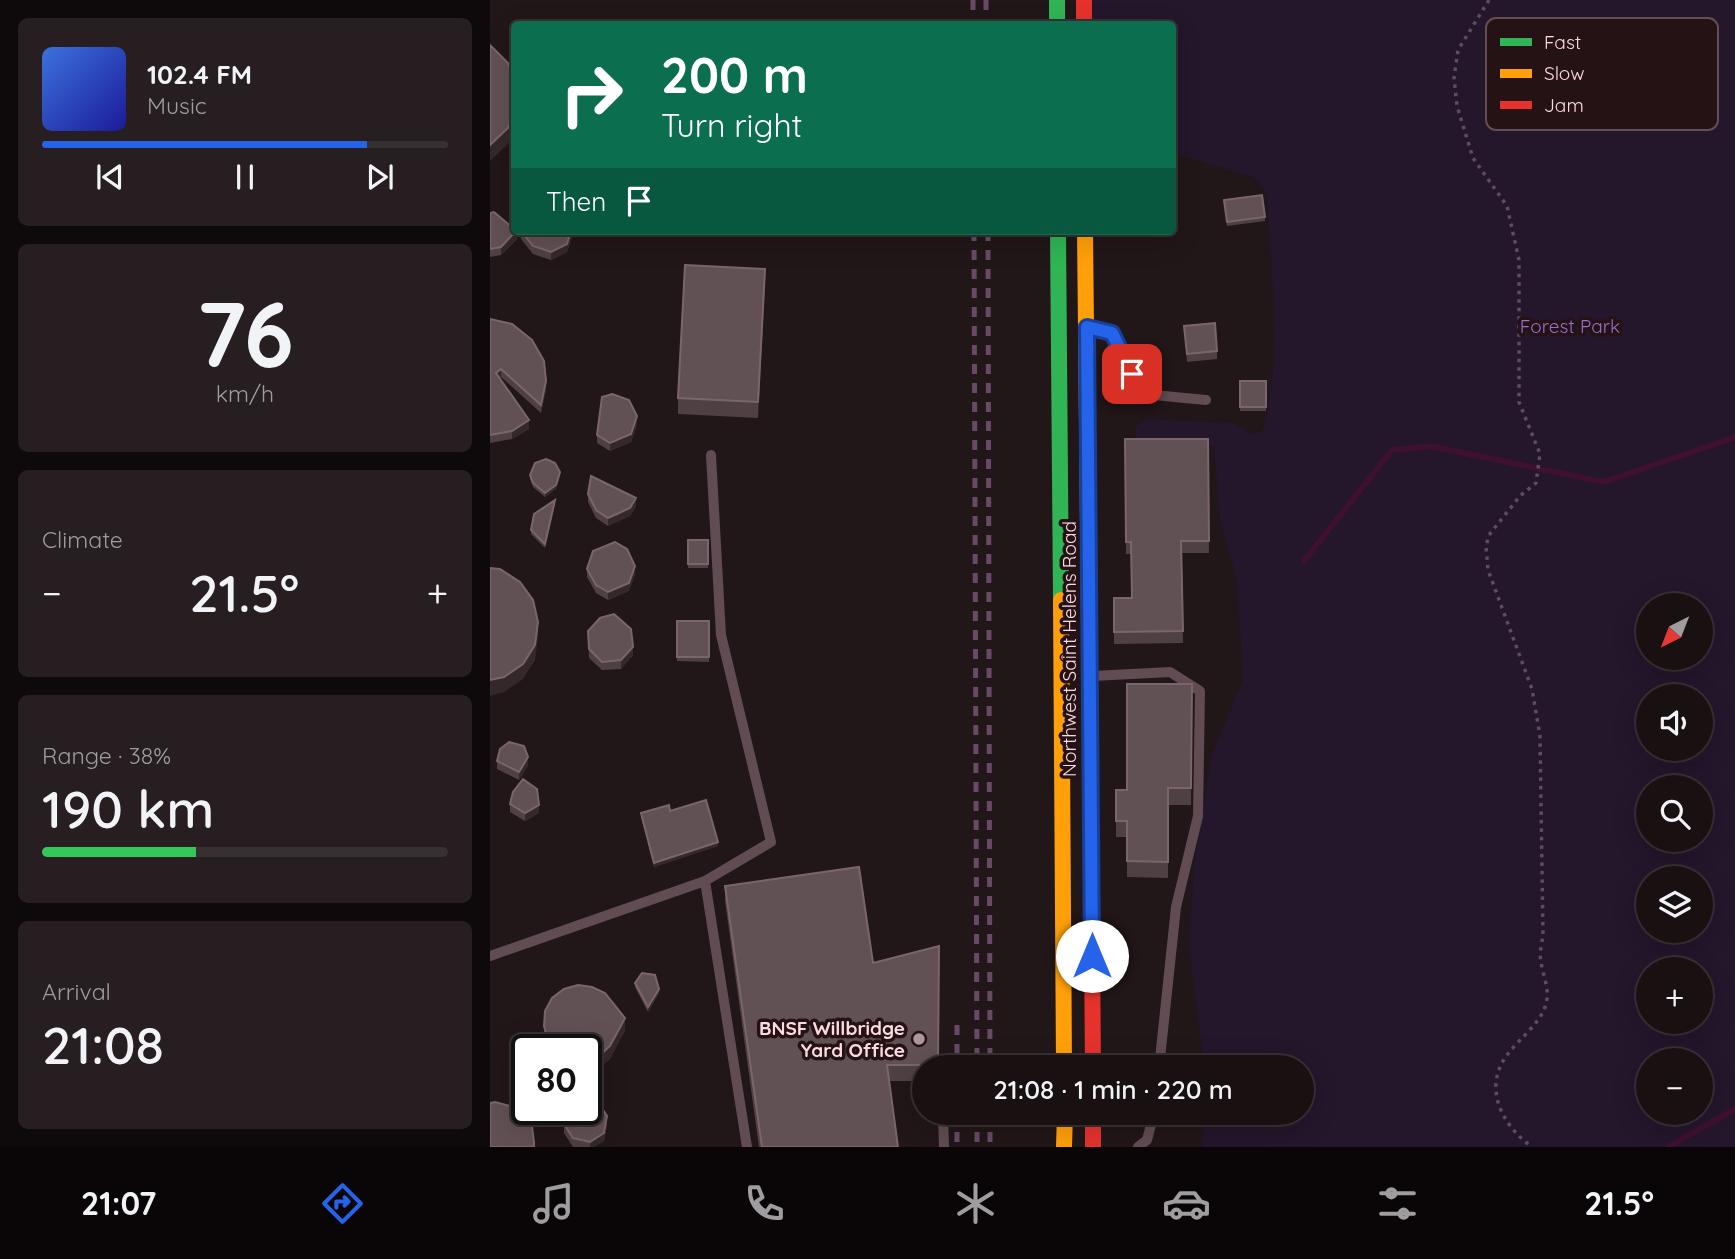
<!DOCTYPE html>
<html lang="en">
<head>
<meta charset="utf-8">
<style>
  body { margin:0; font-family:Quicksand,sans-serif; background:#261e20; color:#f1f3f6; height:100vh; display:flex; flex-direction:column; font-size:26px; white-space:nowrap }
  * { box-sizing:border-box; margin:0 }
  p { font-size:23px; color:#9f9d9f }
  .icon { flex:none; width:38px; height:38px; fill:none; stroke:currentColor; stroke-width:2; stroke-linecap:round; stroke-linejoin:round }
  .map { position:relative; flex:1; overflow:hidden }
  .details { display:flex; flex-direction:column; gap:18px; padding:18px; background:#0e090a; width:490px }
  .details>* { flex:none }
  .hud { position:absolute; left:21px; top:21px; width:665px; height:214px; border-radius:7px; box-shadow:0 7px 28px #0002,0 0 0 2px #373032; background:#0b6e4f; color:#fff; overflow:hidden }
  .needle { width:46px; rotate:222deg }
  .fabs { position:absolute; left:1146px; top:593px; display:grid; gap:14px }
  .fabs a { display:grid; place-items:center; width:77px; height:77px; border-radius:50%; background:#191012; box-shadow:0 7px 28px #0002,0 0 0 2px #373032; font-size:35px }
  .speed { position:absolute; left:21px; top:1034px; display:flex; gap:14px; font-size:35px; font-weight:700; text-align:center }
  .speed>* { display:grid; place-content:center; width:91px; height:91px; border-radius:50%; background:#191012; box-shadow:0 7px 28px #0002,0 0 0 2px #373032; line-height:1 }
  .speed .limit { border:4px solid #111; border-radius:10px; background:#fff; color:#111 }
  .pin { position:absolute; display:grid; place-items:center; width:60px; height:60px; color:#fff; margin:-30px; border-radius:14px; box-shadow:0 4px 10px #0006 }
  .me { position:absolute; width:77px; margin:-38px; rotate:0deg; stroke-linejoin:round; filter:drop-shadow(0 0 5px #0008) }
  .turn { display:flex; align-items:center; gap:24px; height:147px; padding:0 35px; font-size:32px }
  .turn .icon { width:91px; height:91px; stroke-width:2.5 }
  .turn b { display:block; font-size:49px; line-height:60px }
  .then { display:flex; align-items:center; height:66px; padding:0 35px; background:#0003; gap:14px; font-size:26px }
  .big { font-size:52px; font-weight:600; line-height:1.1 }
  .details .widget { flex:1; display:flex; flex-direction:column; justify-content:center; gap:10px; min-width:0; padding:0 24px; border-radius:10px; background:#261e20 }
  .details .dial { align-items:center; gap:0 }
  .dial b { font-size:91px; line-height:1 }
  .song { display:flex; align-items:center; gap:21px }
  .cover { width:84px; height:84px; border-radius:10px; background:linear-gradient(135deg,hsl(220 70% 55%),hsl(240 70% 35%)) }
  .played { height:7px; border-radius:4px; background:linear-gradient(90deg,#2563eb 80%,#373032 80%) }
  .keys { display:flex; justify-content:space-around; direction:ltr }
  .heat { display:flex; justify-content:space-between; align-items:center; font-size:38px; direction:ltr }
  .charge { height:10px; border-radius:5px; background:linear-gradient(90deg,#34c759 38%,#373032 0) }
  .trip { position:absolute; left:422px; top:1055px; width:402px; height:70px; border-radius:35px; background:#191012; box-shadow:0 7px 28px #0002,0 0 0 2px #373032; font-weight:600; line-height:70px; text-align:center }
  .tabs { display:flex; height:112px; justify-content:space-around; align-items:center; background:#0a0607; color:#9f9d9f }
  .tabs .icon { width:49px; height:49px }
  .tabs .active { color:#2563eb }
  .tabs b { font-size:32px; color:#f1f3f6 }
  main { display:flex; flex:1; min-height:0 }
  .map>svg:first-child { display:block }
  .green { fill:#24162b; fill-rule:evenodd }
  .lines { fill:none; stroke-linecap:round; stroke-linejoin:round }
  .stream { stroke:#3d112f; stroke-width:6 }
  .path { stroke:#604c5c; stroke-width:3.5; stroke-dasharray:3.5 5; stroke-linecap:butt }
  .lane { stroke:#604c52; stroke-width:10 }
  .fast { stroke:#30b455; stroke-width:16 }
  .slow { stroke:#ff9f0a; stroke-width:16 }
  .jam { stroke:#e5322d; stroke-width:16 }
  .rail { stroke:#684a65; stroke-width:5; stroke-dasharray:10 9; stroke-linecap:butt }
  .wall { fill:#4f4043 }
  .shaded-wall { fill:#35282b }
  .building { fill:#615054; stroke:#7a666a; stroke-width:2 }
  .route-casing { stroke:#184099; stroke-width:18 }
  .route { stroke:#2563eb; stroke-width:12 }
  .poi-dot { fill:#af969b; stroke:#251215; stroke-width:2.5 }
  .labels { text-anchor:middle; stroke-width:7; stroke-linejoin:round; paint-order:stroke }
  .park-label { font-size:19px; fill:#986ed3; stroke:#251215 }
  .street-label { font-size:19px; fill:#fbdbe2; stroke:#251215 }
  .poi-label { font-size:19px; font-weight:bold; fill:#fbdbe2; stroke:#251215; text-anchor:end }
  .key { fill:#251215; stroke:#654e52; stroke-width:2 }
  .key-label { font-size:19px; fill:#fbdbe2 }
</style>
</head>
<body>
<main>
<section class="details">
<div class="widget">
<div class="song"><i class="cover"></i><div><b>102.4 FM</b><p>Music</p></div></div>
<div class="played"></div>
<div class="keys"><svg class="icon" aria-label="previous" viewBox="0 0 24 24"><path d="M18 5L8 12l10 7zM5 5v14"/></svg><svg class="icon" aria-label="pause" viewBox="0 0 24 24"><path d="M8 5v14M16 5v14"/></svg><svg class="icon" aria-label="next" viewBox="0 0 24 24"><path d="M6 5l10 7-10 7zM19 5v14"/></svg></div>
</div>
<div class="widget dial"><b>76</b><p>km/h</p></div>
<div class="widget"><p>Climate</p>
<div class="heat"><a>−</a><b class="big">21.5°</b><a>+</a></div>
</div>
<div class="widget"><p>Range · 38%</p><b class="big">190 km</b><div class="charge"></div></div>
<div class="widget"><p>Arrival</p><b class="big">21:08</b></div>
</section>
<div class="map">
<svg width="1245" height="1147" viewBox="0 0 1245 1147">
  <rect width="100%" height="100%" fill="#211618"/>
  <!-- green -->
  <path class="green" d="M601,0H1245V1147H712L715,1113H812V1068L714,1067L699,946L704,863L722,754L753,680L747,581L730,520L724,446L652,447L646,439V426L656,419L744,423L762,434L772,431C794,365 780,265 777,194L765,178L683,153L682,24H600ZM1158,606H1211V658H1158ZM1158,696H1211V749H1158ZM1158,788H1211V840H1158ZM1158,878H1211V931H1158ZM1158,970H1211V1022H1158ZM1158,1060H1211V1113H1158Z"/>
  <g class="lines">
    <!-- stream -->
    <path class="stream" d="M814,561L902,450L940,446L1114,482L1245,437
      M1178,1147L1245,1109"/>
    <!-- path -->
    <path class="path" d="M999,0L968,50L964,78L967,106L983,158L1017,206L1029,260V402L1050,454L1046,483L1030,496L999,535L996,547L998,570L1042,689L1050,736L1053,935C1052,943 1049,953 1051,962C1053,975 1060,990 1056,1004C1051,1023 1029,1039 1017,1055C992,1089 1013,1126 1042,1147"/>
    <!-- lane -->
    <path class="lane" d="M601,328L622,333L653,394L716,400
      M603,676L680,672L710,691L708,816L686,907L669,1068
      M215,881L281,842L231,635L221,455
      M0,956L215,881L257,1147
      M453,1113L454,1147
      M648,1147L657,1140L664,1113"/>
    <!-- fast -->
    <path class="fast" d="M567,0V24
      M568,231L571,600"/>
    <!-- slow -->
    <path class="slow" d="M595,231L601,817
      M571,600L574,1068
      M574,1147L575,1113"/>
    <!-- jam -->
    <path class="jam" d="M594,0V24
      M601,817L603,1068
      M603,1113V1147"/>
    <!-- rail -->
    <path class="rail" d="M483,0V24
      M496,0V24
      M484,231L487,1068
      M498,231L500,1068
      M467,1025V1068
      M467,1113V1147
      M487,1113V1147
      M500,1113V1147"/>
  </g>
  <!-- wall -->
  <path class="wall" d="M734,200L775,217V221L737,226Z
    M0,213L27,239L11,255L0,257Z
    M31,231H83V235L77,252L61,260L43,254L31,239Z
    M275,285L268,418L188,414V398Z
    M0,319L56,389L51,413L11,377L10,378L39,429L22,439L0,443Z
    M694,326L727,351V359L697,362Z
    M750,381H776V411H750Z
    M147,425L141,442L120,451L107,443V435Z
    M635,439H718L719,553H692L693,643L624,644V598H642L641,554H636Z
    M40,475L70,476L66,489L55,497L43,487L40,479Z
    M98,494L146,506L140,516L118,526L106,518L98,502Z
    M65,504L55,548L41,534V530Z
    M198,540H218V568H198Z
    M97,569L145,574L139,591L118,600L106,593L97,577Z
    M187,621H219V662L187,661Z
    M98,631L143,655L131,669L112,670L99,658Z
    M702,684L701,805H678V878L637,877V837H626V790H637Z
    M7,761L38,765L29,780L7,769Z
    M20,804L49,813L35,821L20,812Z
    M180,811L228,846L164,867L151,817V813Z
    M235,886L383,963L449,946L448,1068H434V1081H399L408,1147H269L235,901Z
    M145,983L169,993L158,1012L145,987Z
    M54,1026L135,1030L120,1059L109,1068L96,1050H57L54,1038Z
    M74,1124L117,1125L114,1141L104,1147H83L74,1133Z"/>
  <!-- shaded-wall -->
  <path class="shaded-wall" d="M24,113V129L18,144L0,161V145Z
    M27,231V239L11,255V247Z
    M81,231H83V235L77,252L61,260V252Z
    M275,269V285L268,418V402Z
    M11,369V377L6,381V373Z
    M56,381V389L51,413V405Z
    M147,416V425L141,442L120,451V443Z
    M39,420V429L22,439V431Z
    M70,472V476L66,489L55,497V493Z
    M146,498V506L140,516L118,526V518Z
    M65,500V504L55,548V544Z
    M145,566V574L139,591L118,600V592Z
    M48,622V638L45,660L33,679L14,692L0,696V680Z
    M143,647V655L131,669V660Z
    M38,757V765L29,780V772Z
    M49,805V813L35,821V813Z
    M228,842V846L164,867V863Z
    M169,989V993L158,1012V1007Z
    M135,1018V1030L120,1059L109,1068L96,1072V1059Z
    M117,1116V1125L114,1141L104,1147H100V1142Z"/>
  <!-- building -->
  <path class="building" d="M0,45L18,63L24,77V113L18,128L0,145Z
    M772,195L775,217L737,222L734,200Z
    M4,212L24,229V231H26L11,247L0,249V213Z
    M31,231H81L77,244L61,252L43,246Z
    M195,265L275,269L268,402L188,398Z
    M0,319L22,324L42,340L54,361L56,381L51,405L11,369L6,373L39,420L22,431L0,435Z
    M725,323L727,351L697,354L694,326Z
    M750,381H776V407H750Z
    M122,394L139,400L147,416L141,434L120,443L107,435L112,397Z
    M635,439H718L719,541H691L693,631L624,632V598H642L641,542H636Z
    M56,459L65,463L70,472L66,485L55,493L43,483L40,475L45,463Z
    M101,476L146,498L140,508L118,518L106,510L98,494Z
    M65,500L55,544L41,530L44,514Z
    M198,540H218V564H198Z
    M125,542L137,549L145,566L139,583L118,592L106,585L97,569L103,551Z
    M0,568L10,569L30,582L43,600L48,622L45,645L33,664L14,677L0,680Z
    M124,614L141,629L143,647L131,660L112,662L99,649L98,631L110,618Z
    M187,621H219V657H187Z
    M637,684H702L701,788H678V862L637,861V821H626V790H637Z
    M19,742L34,746L38,757L29,772L7,761L10,749Z
    M33,779L47,789L49,805L35,813L20,804L23,792Z
    M216,800L228,842L164,863L151,813L179,805L180,811Z
    M369,867L383,963L449,946L448,1065H397L408,1147H272L235,886Z
    M152,973L165,975L169,989L158,1007L145,983Z
    M88,985L102,987L115,993L135,1018L120,1046L109,1056L96,1059V1050H66L58,1040L54,1026L55,1011L62,998L74,989Z
    M96,1100L108,1102L117,1116L114,1133L100,1142L83,1138L74,1124L77,1110H96Z
    M5,1102L20,1106L33,1114L42,1127L44,1142V1147H0V1103Z"/>
  <g class="lines">
    <!-- route casing -->
    <g class="route-casing">
      <path id="route" d="M602,956L597,327L622,333L642,374"/>
    </g>
    <!-- route -->
    <use href="#route" class="route"/>
  </g>
  <!-- markers -->
  <circle class="poi-dot" cx="429" cy="1039" r="7"/>
  <g class="labels">
    <!-- park labels -->
    <g class="park-label">
      <text x="1080" y="333">Forest Park</text>
    </g>
    <!-- street labels -->
    <g class="street-label">
      <text transform="translate(579 649) rotate(-90)" y="7">Northwest Saint Helens Road</text>
    </g>
    <!-- poi labels -->
    <g class="poi-label">
      <text x="415" y="1035">BNSF Willbridge<tspan x="415" dy="22">Yard Office</tspan></text>
    </g>
  </g>
  <!-- legend -->
  <rect x="996" y="18" width="232" height="112" rx="10" class="key"/>
  <rect x="1010" y="38" width="32" height="8" fill="#30b455"/>
  <rect x="1010" y="69" width="32" height="9" fill="#ff9f0a"/>
  <rect x="1010" y="101" width="32" height="8" fill="#e5322d"/>
  <g class="key-label">
    <text x="1054" y="49">Fast</text>
    <text x="1054" y="80">Slow</text>
    <text x="1054" y="112">Jam</text>
  </g>
</svg>
<div class="fabs">
<a><svg class="needle" viewBox="-14 -14 28 28"><path d="M0-13l5 13h-10z" fill="#e53935"/><path d="M0 13l5-13h-10z" fill="#9f9d9f"/></svg></a>
<a><svg class="icon" aria-label="sound" viewBox="0 0 24 24"><path d="M4 9h4l5-4v14l-5-4H4zM17 9q2 3 0 6"/></svg></a>
<a><svg class="icon" aria-label="search" viewBox="0 0 24 24"><circle cx="10" cy="10" r="6"/><path d="M15 15l6 6"/></svg></a>
<a><svg class="icon" aria-label="layers" viewBox="0 0 24 24"><path d="M12 4l9 5-9 5-9-5zM3 14l9 5 9-5"/></svg></a>
<a>+</a>
<a>−</a>
</div>
<div class="speed"><div class="limit">80</div></div>
<div class="pin" style="left:642px;top:374px;background:#d93025"><svg class="icon" aria-label="arrive" viewBox="0 0 24 24"><path d="M6 21V4h12l-3 4 3 4H6"/></svg></div>
<svg class="me" style="left:602px;top:956px" viewBox="-20 -20 40 40"><circle r="19" fill="#fff"/><path d="M0-13L10 11 0 6-10 11z" fill="#2563eb"/></svg>
<div class="trip">21:08 · 1 min · 220 m</div>
<div class="hud">
<div class="turn"><svg class="icon" aria-label="right" viewBox="0 0 24 24"><path d="M7 20v-9h11M14 6l5 5-5 5"/></svg><div><b>200 m</b>Turn right</div></div>
<div class="then">Then<svg class="icon" aria-label="arrive" viewBox="0 0 24 24"><path d="M6 21V4h12l-3 4 3 4H6"/></svg></div>
</div>
</div>
</main>
<nav class="tabs">
<b>21:07</b>
<svg class="icon active" aria-label="directions" viewBox="0 0 24 24"><path d="M12 3l9 9-9 9-9-9zM9 14v-3h6M13 9l2 2-2 2"/></svg>
<svg class="icon" aria-label="music" viewBox="0 0 24 24"><path d="M9 18V5l10-2v13"/><circle cx="6" cy="18" r="3"/><circle cx="16" cy="16" r="3"/></svg>
<svg class="icon" aria-label="phone" viewBox="0 0 24 24"><path d="M5 4h4l2 5-3 2q2 4 5 5l2-3 5 2v4C11 20 4 13 5 4z"/></svg>
<svg class="icon" aria-label="climate" viewBox="0 0 24 24"><path d="M12 3v18M4 7l16 10M4 17L20 7"/></svg>
<svg class="icon" aria-label="car" viewBox="0 0 24 24"><path d="M5 17H2v-5l4-1 3-4h7l3 4 3 1v5h-3M9 17h6M6 11h13"/><circle cx="7" cy="17" r="2"/><circle cx="17" cy="17" r="2"/></svg>
<svg class="icon" aria-label="filters" viewBox="0 0 24 24"><path d="M4 7h16M4 17h16"/><circle cx="9" cy="7" r="2"/><circle cx="15" cy="17" r="2"/></svg>
<b>21.5°</b>
</nav>
</body>
</html>
